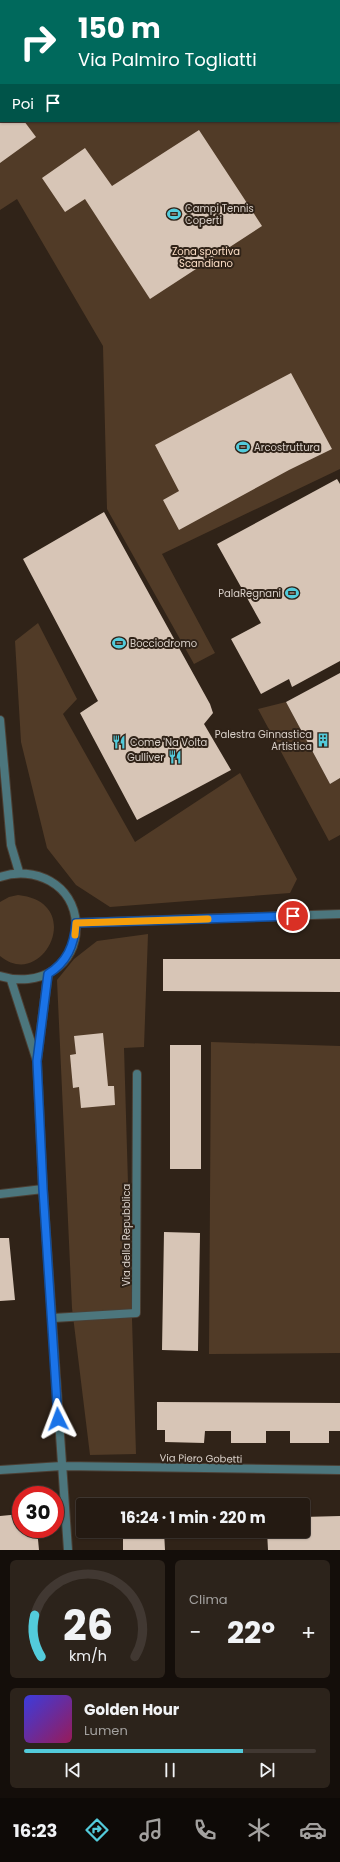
<!DOCTYPE html>
<html lang="it">
<head>
<meta charset="utf-8">
<style>
  body { margin:0; font-family:Poppins,sans-serif; background:#2c231b; color:#f1f3f6; height:100vh; display:flex; flex-direction:column; font-size:15px; white-space:nowrap }
  * { box-sizing:border-box; margin:0 }
  p { font-size:13px; color:#a3a19f }
  .icon { flex:none; width:22px; height:22px; fill:none; stroke:currentColor; stroke-width:2; stroke-linecap:round; stroke-linejoin:round }
  .map { position:relative; height:1550px; overflow:hidden }
  .details { display:flex; flex-direction:column; gap:10px; padding:10px; background:#140e0a; flex:1 }
  .details>* { flex:none }
  .guide { position:absolute; left:0px; top:0px; width:340px; height:122px; box-shadow:0 1px 3px #0004,0 0 0 1px #413832; background:#00695c; color:#fff; overflow:hidden }
  .speed { position:absolute; left:12px; top:1486px; display:flex; gap:8px; font-size:20px; font-weight:700; text-align:center }
  .speed>* { display:grid; place-content:center; width:52px; height:52px; border-radius:50%; background:#241a12; box-shadow:0 1px 3px #0004,0 0 0 1px #413832; line-height:1 }
  .speed .limit { border:6px solid #d22; background:#fff; color:#111 }
  .pin { position:absolute; display:grid; place-items:center; width:34px; height:34px; color:#fff; margin:-17px; border:2px solid #fff; border-radius:50%; box-shadow:0 1px 4px #0007 }
  .me { position:absolute; width:44px; margin:-22px; rotate:357deg; stroke-linejoin:round; filter:drop-shadow(0 0 3px #0008) }
  .turn { display:flex; align-items:center; gap:14px; height:84px; padding:0 12px; font-size:18px }
  .turn .icon { width:52px; height:52px; stroke-width:2.5 }
  .turn b { display:block; font-size:28px; line-height:34px }
  .then { display:flex; align-items:center; height:38px; padding:0 12px; background:#0003; gap:8px; font-size:15px }
  .big { font-size:30px; font-weight:700; line-height:1.1 }
  .details .widget { flex:1; display:flex; flex-direction:column; justify-content:center; gap:6px; min-width:0; padding:0 14px; border-radius:6px; background:#2c231b }
  .details .dial { align-items:center; gap:0 }
  .dial svg { height:104px; overflow:visible; fill:none; stroke:#413832; stroke-width:7; stroke-linecap:round; text-anchor:middle }
  .dial text { fill:#f1f3f6; stroke:none }
  .song { display:flex; align-items:center; gap:12px }
  .cover { width:48px; height:48px; border-radius:6px; background:linear-gradient(135deg,hsl(240 70% 55%),hsl(330 70% 35%)) }
  .played { height:4px; border-radius:2px; background:linear-gradient(90deg,#53cbdb 75%,#413832 75%) }
  .keys { display:flex; justify-content:space-around; direction:ltr }
  .heat { display:flex; justify-content:space-between; align-items:center; font-size:22px; direction:ltr }
  .details .tiles { flex:1; display:grid; gap:10px; grid-template-columns:1fr 1fr }
  .widget:last-child { grid-column:span 2 }
  .trip { position:absolute; left:76px; top:1498px; width:234px; height:40px; border-radius:4px; background:#241a12; box-shadow:0 1px 3px #0004,0 0 0 1px #413832; font-weight:700; line-height:40px; text-align:center }
  .tab-bar { display:flex; height:64px; justify-content:space-around; align-items:center; background:#0e0a07; color:#a3a19f }
  .tab-bar .icon { width:28px; height:28px }
  .tab-bar .on { color:#53cbdb }
  .tab-bar b { font-size:18px; color:#f1f3f6 }
  .map>svg:first-child { display:block }
  .green { fill:#513b27; fill-rule:evenodd }
  .building { fill:#d7c5b6 }
  .lines { fill:none; stroke-linecap:round; stroke-linejoin:round }
  .minor-casing { stroke:#4b3f34; stroke-width:10 }
  .minor { stroke:#4c767d; stroke-width:8 }
  .route-casing { stroke:#114b97; stroke-width:10 }
  .route { stroke:#1a73e8; stroke-width:7 }
  .slow { stroke:#f59e0b; stroke-width:7 }
  .labels { text-anchor:middle; stroke-width:4; stroke-linejoin:round; paint-order:stroke }
  .poi-label { font-size:10px; fill:#d9d0c9; stroke:#302318; text-anchor:start }
  .park-label { font-size:10px; fill:#fcdec6; stroke:#302318 }
  .street-label { font-size:10px; fill:#d9d0c9; stroke:#302318 }
</style>
</head>
<body>
<div class="map">
<svg width="340" height="1550" viewBox="0 0 340 1550">
  <rect width="100%" height="100%" fill="#302318"/>
  <!-- green -->
  <path class="green" d="M0,0H340V469L162,554L215,653L194,664L107,509L103,346L17,199L0,210ZM1,1H339V121H1Z
    M38,623L77,699L63,714L135,842L240,773L297,879L290,893L110,907L76,885L47,848L21,742L15,641Z
    M286,702L330,784L340,778V835L329,841L258,709Z
    M18,895C87,902 43,992 0,956V902L9,897Z
    M148,934L144,1047L124,1048L136,1454L90,1455L72,1308L57,980L74,959L97,941Z
    M211,1042L340,1046V1353L209,1354Z"/>
  <!-- building -->
  <path class="building" d="M0,121H24L36,137L0,163Z
    M199,130L262,226L150,299L85,199L65,212L42,178L85,148L112,186Z
    M291,373L332,449L289,470L179,530L163,500L179,491L155,445Z
    M337,479L340,484V661L292,687L289,679L261,694L231,639L261,623L217,544Z
    M104,512L210,704L213,713L204,724L231,770L137,820L80,713L98,701L23,559Z
    M340,673V778L330,784L286,702Z
    M163,959H340V992L163,991Z
    M103,1033L108,1086H114L115,1105L81,1108L79,1087L73,1088L70,1055L76,1054L74,1036Z
    M170,1045H201V1169H170Z
    M164,1232L200,1233L198,1351L162,1350Z
    M0,1238H9L15,1300L0,1301Z
    M157,1402L340,1403V1431H329V1443H290V1431H266V1443H231V1431H205L204,1443L165,1442V1430H157Z
    M123,1498H164V1505H123Z
    M21,1514V1529H37L39,1550H0V1516Z
    M340,1516V1550H268L267,1531H303V1517Z
    M123,1531H164L165,1550H123Z"/>
  <g class="lines">
    <!-- minor casing -->
    <g class="minor-casing">
      <path id="minor" d="M0,720L11,845L19,872
        M0,877C34,865 74,884 76,924C78,967 38,988 0,976
        M76,923L340,914
        M11,980L37,1061L48,974
        M37,1061L43,1189L68,1550
        M0,1194L43,1189
        M53,1318L136,1313L137,1074
        M0,1470L62,1466L340,1470"/>
    </g>
    <!-- minor -->
    <use href="#minor" class="minor"/>
  </g>
  <g class="lines">
    <!-- route casing -->
    <g class="route-casing">
      <path id="route" d="M58,1419L43,1189L37,1061L48,974C67,962 74,946 76,923L293,916"/>
    </g>
    <!-- route -->
    <use href="#route" class="route"/>
    <!-- slow -->
    <path class="slow" d="M75,935L76,923L208,919"/>
  </g>
  <!-- icons -->
  <defs>
    <g id="stadium-bare" transform="scale(1.08)"><path d="M0-5a6.5 5 0 1 0 0 10a6.5 5 0 1 0 0-10ZM-3.5-1.8h7v3.6h-7Z" fill="#53cbdb" stroke="#302318" stroke-width="2.5" paint-order="stroke"/></g>
    <g id="building-bare" transform="scale(1.08)"><path d="M-4-6H4V6H1V3H-1V6H-4ZM-2.5-4.3h1.7v1.8h-1.7ZM.8-4.3h1.7v1.8H.8ZM-2.5-1h1.7V.8h-1.7ZM.8-1h1.7V.8H.8Z" fill="#53cbdb" stroke="#302318" stroke-width="2.5" paint-order="stroke"/></g>
    <g id="restaurant-bare" transform="scale(1.08)"><path d="M-5-6h1v4h1v-4h1v4h1v-4h1v5L-1.5 .5V6h-2V.5L-5-1ZM5-6V6H3V1.5H1.5Q1.5-4 5-6Z" fill="#53cbdb" stroke="#302318" stroke-width="2.5" paint-order="stroke"/></g>
  </defs>
  <g fill-rule="evenodd">
    <use href="#stadium-bare" x="174" y="214"/>
    <use href="#stadium-bare" x="243" y="447"/>
    <use href="#stadium-bare" x="292" y="593"/>
    <use href="#stadium-bare" x="119" y="643"/>
    <use href="#building-bare" x="323" y="740"/>
    <use href="#restaurant-bare" x="119" y="742"/>
    <use href="#restaurant-bare" x="175" y="757"/>
  </g>
  <g class="labels">
    <!-- poi labels -->
    <g class="poi-label">
      <text x="185" y="212">Campi Tennis<tspan x="185" dy="12">Coperti</tspan></text>
      <text x="254" y="451">Arcostruttura</text>
      <text x="281" y="597" text-anchor="end">PalaRegnani</text>
      <text x="130" y="647">Bocciodromo</text>
      <text x="312" y="738" text-anchor="end">Palestra Ginnastica<tspan x="312" dy="12">Artistica</tspan></text>
      <text x="130" y="746">Come 'Na Volta</text>
      <text x="164" y="761" text-anchor="end">Gulliver</text>
    </g>
    <!-- park labels -->
    <g class="park-label">
      <text x="206" y="255">Zona sportiva<tspan x="206" dy="12">Scandiano</tspan></text>
    </g>
    <!-- street labels -->
    <g class="street-label">
      <text transform="translate(126 1235) rotate(-90)" y="4">Via della Repubblica</text>
      <text transform="translate(201 1458) rotate(1)" y="4">Via Piero Gobetti</text>
    </g>
  </g>
</svg>
<div class="speed"><div class="limit">30</div></div>
<div class="pin" style="left:293px;top:916px;background:#d93025"><svg class="icon" aria-label="arrive" viewBox="0 0 24 24"><path d="M6 21V4h12l-3 4 3 4H6"/></svg></div>
<svg class="me" style="left:58px;top:1419px" viewBox="-20 -20 40 40"><path d="M0-17L14 15 0 8-14 15z" fill="#1a73e8" stroke="#fff" stroke-width="4"/></svg>
<div class="trip">16:24 · 1 min · 220 m</div>
<div class="guide">
<div class="turn"><svg class="icon" aria-label="right" viewBox="0 0 24 24"><path d="M7 20v-9h11M14 6l5 5-5 5"/></svg><div><b>150 m</b>Via Palmiro Togliatti</div></div>
<div class="then">Poi<svg class="icon" aria-label="arrive" viewBox="0 0 24 24"><path d="M6 21V4h12l-3 4 3 4H6"/></svg></div>
</div>
</div>
<section class="details">
<div class="tiles">
<div class="widget dial"><svg viewBox="0 0 100 80">
<path d="M14 69A42 42 0 1 1 86 69"/>
<path d="M14 69A42 42 0 0 1 9 37" stroke="#53cbdb"/>
<text x="50" y="56" font-size="32" font-weight="700">26</text>
<text x="50" y="72" font-size="11">km/h</text>
</svg></div>
<div class="widget"><p>Clima</p>
<div class="heat"><a>−</a><b class="big">22°</b><a>+</a></div>
</div>
<div class="widget">
<div class="song"><i class="cover"></i><div><b>Golden Hour</b><p>Lumen</p></div></div>
<div class="played"></div>
<div class="keys"><svg class="icon" aria-label="previous" viewBox="0 0 24 24"><path d="M18 5L8 12l10 7zM5 5v14"/></svg><svg class="icon" aria-label="pause" viewBox="0 0 24 24"><path d="M8 5v14M16 5v14"/></svg><svg class="icon" aria-label="next" viewBox="0 0 24 24"><path d="M6 5l10 7-10 7zM19 5v14"/></svg></div>
</div>
</div>
</section>
<nav class="tab-bar">
<b>16:23</b>
<svg class="icon on" aria-label="directions" viewBox="0 0 24 24"><path d="M12 3l9 9-9 9-9-9zM9 14v-3h6M13 9l2 2-2 2"/></svg>
<svg class="icon" aria-label="music" viewBox="0 0 24 24"><path d="M9 18V5l10-2v13"/><circle cx="6" cy="18" r="3"/><circle cx="16" cy="16" r="3"/></svg>
<svg class="icon" aria-label="phone" viewBox="0 0 24 24"><path d="M5 4h4l2 5-3 2q2 4 5 5l2-3 5 2v4C11 20 4 13 5 4z"/></svg>
<svg class="icon" aria-label="climate" viewBox="0 0 24 24"><path d="M12 3v18M4 7l16 10M4 17L20 7"/></svg>
<svg class="icon" aria-label="car" viewBox="0 0 24 24"><path d="M5 17H2v-5l4-1 3-4h7l3 4 3 1v5h-3M9 17h6M6 11h13"/><circle cx="7" cy="17" r="2"/><circle cx="17" cy="17" r="2"/></svg>
</nav>
</body>
</html>
